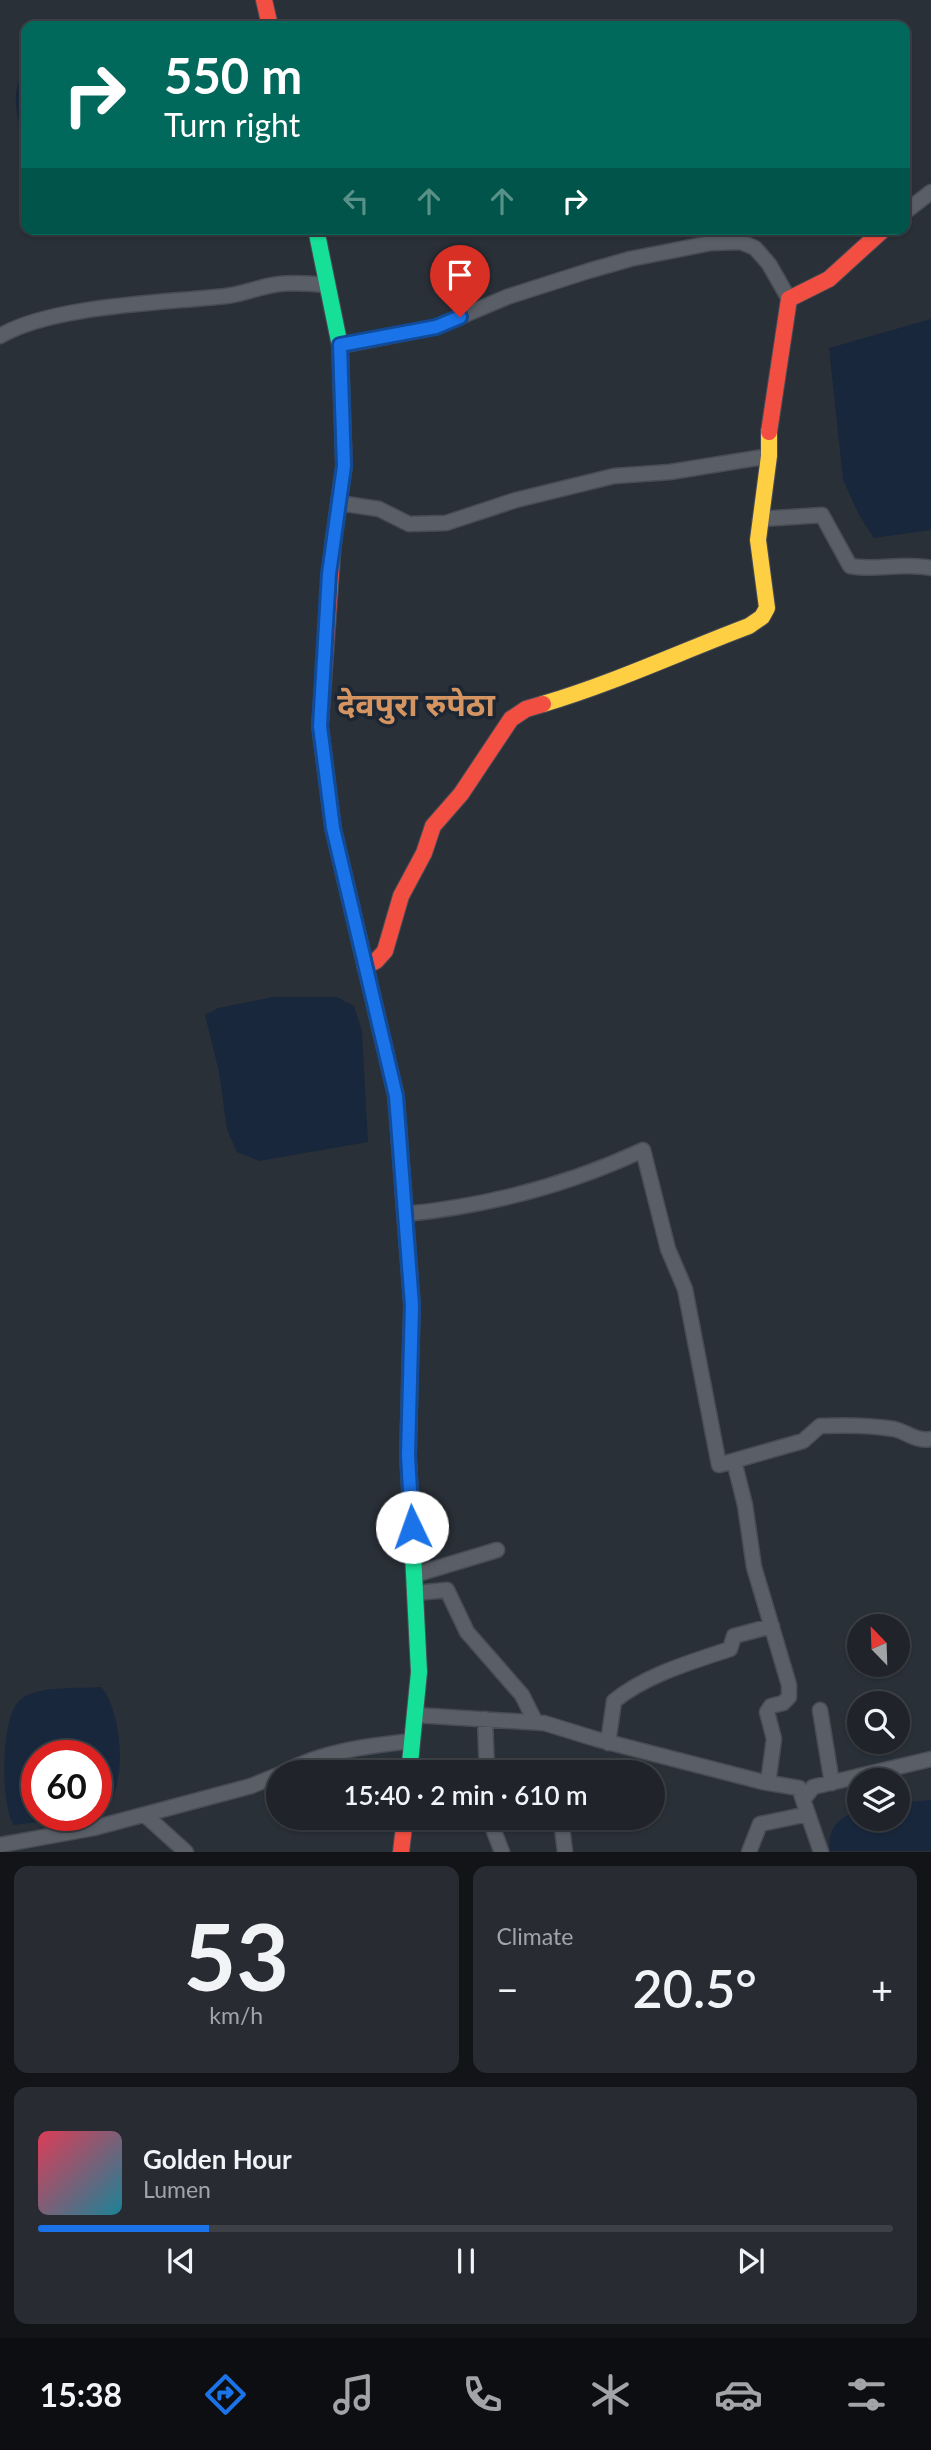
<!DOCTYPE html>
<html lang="en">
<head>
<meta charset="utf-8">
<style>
  body { margin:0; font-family:Lato,"Noto Sans Devanagari",sans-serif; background:#282c32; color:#f1f3f6; height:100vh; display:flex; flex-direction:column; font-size:26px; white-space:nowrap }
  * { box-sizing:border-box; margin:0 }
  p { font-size:23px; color:#a2a4a8 }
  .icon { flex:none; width:38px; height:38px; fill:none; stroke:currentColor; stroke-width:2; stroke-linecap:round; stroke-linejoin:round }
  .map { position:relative; height:1852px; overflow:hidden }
  .side { display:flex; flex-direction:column; gap:14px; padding:14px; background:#121417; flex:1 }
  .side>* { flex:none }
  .hud { position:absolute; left:21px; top:21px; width:889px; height:214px; border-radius:14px; box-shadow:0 2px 5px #0004,0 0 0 2px #3d4147; background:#00695c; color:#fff; overflow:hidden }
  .needle { width:46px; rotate:337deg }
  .tools { position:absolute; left:847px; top:1614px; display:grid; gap:14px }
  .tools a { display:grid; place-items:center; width:63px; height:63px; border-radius:50%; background:#20242a; box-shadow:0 2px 5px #0004,0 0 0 2px #3d4147; font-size:35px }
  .speed { position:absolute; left:21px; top:1740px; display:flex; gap:14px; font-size:35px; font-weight:700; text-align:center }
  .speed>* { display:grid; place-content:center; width:91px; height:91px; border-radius:50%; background:#20242a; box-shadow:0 2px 5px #0004,0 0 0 2px #3d4147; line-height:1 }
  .speed .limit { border:10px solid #d22; background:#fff; color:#111 }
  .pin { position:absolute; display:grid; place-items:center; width:60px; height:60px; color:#fff; margin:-72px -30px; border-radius:50% 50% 50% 0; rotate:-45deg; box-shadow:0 0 7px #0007 }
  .pin .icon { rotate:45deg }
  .me { position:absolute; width:77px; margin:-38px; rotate:357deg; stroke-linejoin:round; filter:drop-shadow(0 0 5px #0008) }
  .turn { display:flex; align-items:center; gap:24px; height:147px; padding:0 28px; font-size:32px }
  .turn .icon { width:91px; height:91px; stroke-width:2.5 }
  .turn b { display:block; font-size:49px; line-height:60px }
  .lanes { display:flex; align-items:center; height:66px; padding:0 28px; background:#0003; justify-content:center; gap:35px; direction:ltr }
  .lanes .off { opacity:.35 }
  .big { font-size:52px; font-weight:600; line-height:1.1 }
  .side .card { flex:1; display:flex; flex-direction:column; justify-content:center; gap:10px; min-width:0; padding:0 24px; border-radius:14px; background:#282c32 }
  .side .dial { align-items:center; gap:0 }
  .dial b { font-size:91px; line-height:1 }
  .song { display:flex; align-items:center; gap:21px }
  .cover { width:84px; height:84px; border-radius:10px; background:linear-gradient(135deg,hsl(350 70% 55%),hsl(190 70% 35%)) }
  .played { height:7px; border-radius:4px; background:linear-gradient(90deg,#1a73e8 20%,#3d4147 20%) }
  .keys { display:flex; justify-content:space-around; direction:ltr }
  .heat { display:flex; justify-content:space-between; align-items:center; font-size:38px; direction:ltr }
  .side .tiles { flex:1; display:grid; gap:14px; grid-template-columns:1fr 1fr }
  .card:last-child { grid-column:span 2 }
  .trip { position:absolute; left:266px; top:1760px; width:399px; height:70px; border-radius:35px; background:#20242a; box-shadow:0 2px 5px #0004,0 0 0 2px #3d4147; font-weight:600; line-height:70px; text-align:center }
  .tabs { display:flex; height:112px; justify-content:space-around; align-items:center; background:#0d0e11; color:#a2a4a8 }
  .tabs .icon { width:49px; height:49px }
  .tabs .current { color:#1a73e8 }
  .tabs b { font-size:32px; color:#f1f3f6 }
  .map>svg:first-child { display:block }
  .water { fill:#19273c }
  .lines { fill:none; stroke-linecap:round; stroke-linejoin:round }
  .street-casing { stroke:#484c55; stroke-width:17 }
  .fast-casing { stroke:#484c55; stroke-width:18 }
  .slow-casing { stroke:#484c55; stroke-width:18 }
  .jam-casing { stroke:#484c55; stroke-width:18 }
  .street { stroke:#5a5e66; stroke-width:14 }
  .fast { stroke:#16e098; stroke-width:16 }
  .slow { stroke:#ffcf43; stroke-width:16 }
  .jam { stroke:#f24e42; stroke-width:16 }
  .route-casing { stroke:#114b97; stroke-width:18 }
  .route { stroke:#1a73e8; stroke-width:12 }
  .labels { text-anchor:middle; stroke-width:7; stroke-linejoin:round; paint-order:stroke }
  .district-label { font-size:32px; font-weight:bold; fill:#d59563; stroke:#1d2633 }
</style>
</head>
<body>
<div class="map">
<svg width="931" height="1852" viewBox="0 0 931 1852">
  <rect width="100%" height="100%" fill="#2a3038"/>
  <!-- water -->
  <path class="water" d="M26,70V148C19,124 7,91 26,70Z
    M931,319V530L874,538L860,517L843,480L829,348Z
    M273,997H337L354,1006L362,1031L368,1142L259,1161L237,1152L227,1130L219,1072L205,1015L218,1008Z
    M101,1687C123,1710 131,1800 96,1815V1755H37V1815H96L14,1825C0,1806 0,1715 21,1699C41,1685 77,1689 101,1687Z
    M931,1800V1851H830C827,1830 838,1816 859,1811V1818H898V1803Z"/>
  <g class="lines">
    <!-- street casing -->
    <g class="street-casing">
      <path id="street" d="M905,212L931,192
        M0,336C52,305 164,303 226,296C244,294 261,286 279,284C295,282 311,284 327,285
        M340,346L436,327L507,297L588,271L630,259L711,243L741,242L755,248L769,264L789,299
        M339,503L379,509L409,524L446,523L516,500L614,476L670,472L769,456
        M760,519L822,515L850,566C879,571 901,562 931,568
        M405,1214C486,1206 568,1185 643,1150L668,1249L685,1289L719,1465L803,1441L820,1426C845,1425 869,1425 894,1429C907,1432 917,1442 931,1439
        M734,1461L745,1505L754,1567L789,1685V1697L783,1703L771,1706L767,1712L774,1739L768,1783
        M414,1575L497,1550
        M415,1593L447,1590L467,1632L522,1695L535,1721
        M820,1710L832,1783
        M415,1715L544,1723L596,1739L763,1782L799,1788L821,1852
        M485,1719L487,1773
        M608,1743L614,1701C646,1675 691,1662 730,1649L734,1636L772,1626
        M282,1773C324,1751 366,1746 412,1741
        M803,1800L813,1787L931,1759
        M145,1815L186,1852
        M489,1818L502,1852
        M561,1818L565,1852
        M0,1845L94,1828L251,1786L278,1775
        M749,1852L760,1824L808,1814"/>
    </g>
    <!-- fast casing -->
    <g class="fast-casing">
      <path id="fast" d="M316,229L340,346L344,466L333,544
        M409,1773L419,1672L408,1455L410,1373"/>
    </g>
    <!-- slow casing -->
    <g class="slow-casing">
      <path id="slow" d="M543,704C614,683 680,652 749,626L762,617L767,608L758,540L769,456V432
        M345,879L396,1096L412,1305L410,1373"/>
    </g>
    <!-- jam casing -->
    <g class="jam-casing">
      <path id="jam" d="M264,0L270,26
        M769,432L789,299L829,279L884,229
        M333,544L320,726L333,828L345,879
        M365,966L376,961L385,951L401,896L424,853L433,826L461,794L511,719L526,709L543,704
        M401,1852L405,1818"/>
    </g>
    <!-- street -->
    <use href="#street" class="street"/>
    <!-- fast -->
    <use href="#fast" class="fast"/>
    <!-- slow -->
    <use href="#slow" class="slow"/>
    <!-- jam -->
    <use href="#jam" class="jam"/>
  </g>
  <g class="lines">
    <!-- route casing -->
    <g class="route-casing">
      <path id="route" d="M412,1527L408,1455L412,1305L396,1096L333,828L320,726L329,574L344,466L340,345L436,327L460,317"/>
    </g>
    <!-- route -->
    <use href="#route" class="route"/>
  </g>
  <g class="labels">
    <!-- district labels -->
    <g class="district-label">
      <text x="416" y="716">देवपुरा रुपेठा</text>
    </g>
  </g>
</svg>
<div class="tools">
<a><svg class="needle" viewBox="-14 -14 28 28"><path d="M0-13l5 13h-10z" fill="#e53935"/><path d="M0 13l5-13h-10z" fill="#a2a4a8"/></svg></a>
<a><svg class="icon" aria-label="search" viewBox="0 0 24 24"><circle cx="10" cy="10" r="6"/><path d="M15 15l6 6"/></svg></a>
<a><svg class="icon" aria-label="layers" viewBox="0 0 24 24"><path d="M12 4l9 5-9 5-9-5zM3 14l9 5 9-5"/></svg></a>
</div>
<div class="speed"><div class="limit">60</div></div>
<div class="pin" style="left:460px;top:317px;background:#d93025"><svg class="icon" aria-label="arrive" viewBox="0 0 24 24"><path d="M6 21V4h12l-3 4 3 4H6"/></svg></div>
<svg class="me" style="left:412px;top:1527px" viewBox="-20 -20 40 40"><circle r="19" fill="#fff"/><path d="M0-13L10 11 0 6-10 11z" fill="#1a73e8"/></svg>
<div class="trip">15:40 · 2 min · 610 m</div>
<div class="hud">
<div class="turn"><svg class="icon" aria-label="right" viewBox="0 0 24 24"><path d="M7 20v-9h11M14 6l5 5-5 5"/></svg><div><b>550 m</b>Turn right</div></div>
<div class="lanes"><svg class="icon off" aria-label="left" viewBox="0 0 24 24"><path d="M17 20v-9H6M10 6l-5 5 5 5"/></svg><svg class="icon off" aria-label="ahead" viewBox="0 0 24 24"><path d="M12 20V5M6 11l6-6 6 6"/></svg><svg class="icon off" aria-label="ahead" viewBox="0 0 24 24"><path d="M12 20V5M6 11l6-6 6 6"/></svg><svg class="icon" aria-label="right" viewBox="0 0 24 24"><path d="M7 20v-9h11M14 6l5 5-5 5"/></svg></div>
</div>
</div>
<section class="side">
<div class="tiles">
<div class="card dial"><b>53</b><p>km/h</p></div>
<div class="card"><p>Climate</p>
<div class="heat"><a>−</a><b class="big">20.5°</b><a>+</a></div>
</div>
<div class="card">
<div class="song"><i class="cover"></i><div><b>Golden Hour</b><p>Lumen</p></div></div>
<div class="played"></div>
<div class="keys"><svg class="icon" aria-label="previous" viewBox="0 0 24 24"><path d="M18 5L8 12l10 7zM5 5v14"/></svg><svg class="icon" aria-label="pause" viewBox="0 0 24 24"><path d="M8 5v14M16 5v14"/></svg><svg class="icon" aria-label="next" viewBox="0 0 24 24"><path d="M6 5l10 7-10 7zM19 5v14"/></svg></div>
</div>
</div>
</section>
<nav class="tabs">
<b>15:38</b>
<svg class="icon current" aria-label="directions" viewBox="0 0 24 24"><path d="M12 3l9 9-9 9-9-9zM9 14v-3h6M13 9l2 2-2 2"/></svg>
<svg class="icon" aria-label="music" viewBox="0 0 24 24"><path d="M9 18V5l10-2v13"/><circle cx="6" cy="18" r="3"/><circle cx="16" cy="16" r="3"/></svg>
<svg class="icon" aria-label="phone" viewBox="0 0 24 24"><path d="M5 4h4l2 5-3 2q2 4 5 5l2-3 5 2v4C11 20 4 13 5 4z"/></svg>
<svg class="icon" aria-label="climate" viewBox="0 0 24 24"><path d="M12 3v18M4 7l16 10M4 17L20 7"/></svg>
<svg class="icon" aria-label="car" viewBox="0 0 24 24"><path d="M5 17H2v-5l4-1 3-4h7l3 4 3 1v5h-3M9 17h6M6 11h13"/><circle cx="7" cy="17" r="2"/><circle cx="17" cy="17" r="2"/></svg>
<svg class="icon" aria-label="filters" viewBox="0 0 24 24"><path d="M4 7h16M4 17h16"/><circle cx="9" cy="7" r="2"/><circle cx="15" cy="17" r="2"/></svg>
</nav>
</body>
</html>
